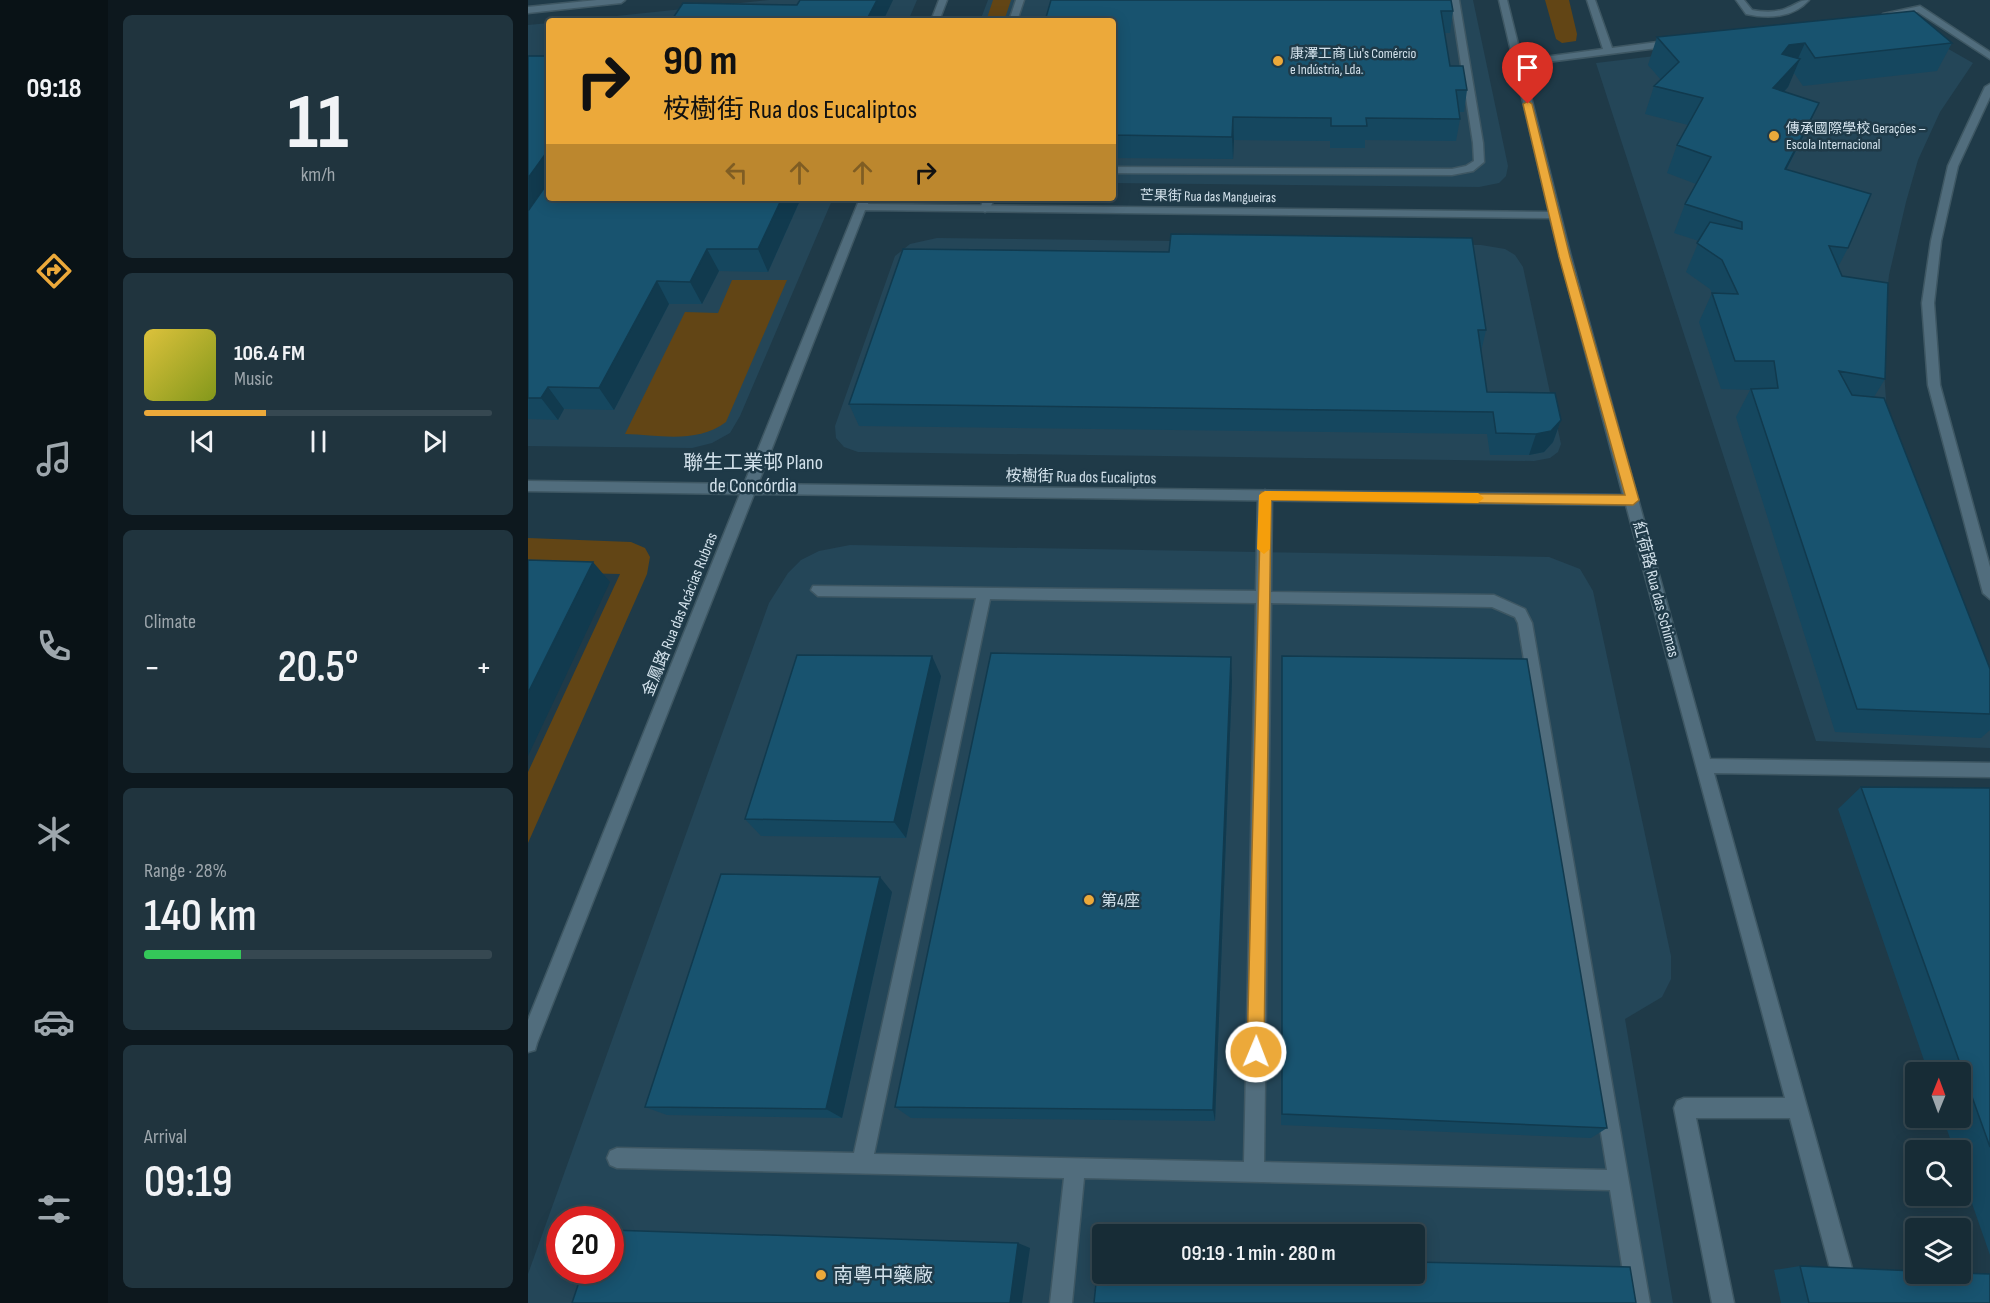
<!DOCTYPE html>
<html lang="en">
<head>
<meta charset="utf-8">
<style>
  body { margin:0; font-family:"Sofia Sans Condensed","Noto Sans SC",sans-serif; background:#20343e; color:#f1f3f6; height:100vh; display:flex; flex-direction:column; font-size:22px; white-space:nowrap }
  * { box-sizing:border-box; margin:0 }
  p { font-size:20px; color:#9ea7ad }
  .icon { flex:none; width:33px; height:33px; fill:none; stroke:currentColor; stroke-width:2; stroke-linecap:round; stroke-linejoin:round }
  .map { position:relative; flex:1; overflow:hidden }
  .details { display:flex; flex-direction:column; gap:15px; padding:15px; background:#0d181e; width:420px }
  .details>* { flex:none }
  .banner { position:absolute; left:18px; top:18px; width:570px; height:183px; border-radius:6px; box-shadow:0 3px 15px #0003,0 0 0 2px #364851; background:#eca93a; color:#111; overflow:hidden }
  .needle { width:39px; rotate:1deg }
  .buttons { position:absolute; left:1377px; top:1062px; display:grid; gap:12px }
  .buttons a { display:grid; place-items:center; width:66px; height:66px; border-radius:6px; background:#172c36; box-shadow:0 3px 15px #0003,0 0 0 2px #364851; font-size:30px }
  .speed { position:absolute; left:18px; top:1206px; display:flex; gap:12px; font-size:30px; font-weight:700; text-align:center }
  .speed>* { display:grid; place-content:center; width:78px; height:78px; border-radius:50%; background:#172c36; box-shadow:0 3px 15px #0003,0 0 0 2px #364851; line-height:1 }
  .speed .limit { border:9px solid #d22; background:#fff; color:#111 }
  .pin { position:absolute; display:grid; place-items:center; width:51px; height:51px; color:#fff; margin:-62px -26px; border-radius:50% 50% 50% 0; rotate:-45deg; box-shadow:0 0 6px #0007 }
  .pin .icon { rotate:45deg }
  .me { position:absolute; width:66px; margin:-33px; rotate:1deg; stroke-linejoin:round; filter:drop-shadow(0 0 4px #0008) }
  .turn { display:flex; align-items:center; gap:21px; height:126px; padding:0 18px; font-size:27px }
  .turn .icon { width:78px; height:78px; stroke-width:2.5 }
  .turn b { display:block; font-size:42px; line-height:51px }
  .lanes { display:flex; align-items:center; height:57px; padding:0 18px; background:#0003; justify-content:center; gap:30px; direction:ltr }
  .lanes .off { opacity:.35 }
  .big { font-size:45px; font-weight:600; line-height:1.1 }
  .details .widget { flex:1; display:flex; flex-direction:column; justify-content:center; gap:9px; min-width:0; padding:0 21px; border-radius:9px; background:#20343e }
  .details .dial { align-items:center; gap:0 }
  .dial b { font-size:78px; line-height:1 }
  .song { display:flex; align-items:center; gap:18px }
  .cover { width:72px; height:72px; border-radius:9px; background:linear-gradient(135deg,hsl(50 70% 55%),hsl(70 70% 35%)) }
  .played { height:6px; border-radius:3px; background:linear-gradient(90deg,#eca93a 35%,#364851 35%) }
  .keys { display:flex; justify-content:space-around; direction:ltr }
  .heat { display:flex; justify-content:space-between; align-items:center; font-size:33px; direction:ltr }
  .charge { height:9px; border-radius:4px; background:linear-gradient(90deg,#34c759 28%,#364851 0) }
  .trip { position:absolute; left:564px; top:1224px; width:333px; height:60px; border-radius:6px; background:#172c36; box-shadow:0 3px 15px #0003,0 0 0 2px #364851; font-weight:600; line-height:60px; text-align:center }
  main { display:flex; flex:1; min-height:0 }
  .menu { display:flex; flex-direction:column; width:108px; justify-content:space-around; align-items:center; background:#091216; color:#9ea7ad }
  .menu .icon { width:42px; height:42px }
  .menu .active { color:#eca93a }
  .menu b { font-size:27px; color:#f1f3f6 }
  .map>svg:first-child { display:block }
  .built { fill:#244658; fill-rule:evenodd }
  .green { fill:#624515 }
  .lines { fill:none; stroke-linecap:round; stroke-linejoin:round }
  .lane-casing { stroke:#3e5763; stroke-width:3 }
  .street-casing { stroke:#3e5763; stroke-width:3 }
  .lane { fill:#516d7d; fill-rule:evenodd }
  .street { fill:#516d7d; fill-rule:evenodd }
  .wall { fill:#15475f }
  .shaded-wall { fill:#113a4e }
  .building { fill:#18536f; stroke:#113a4e; stroke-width:1.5 }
  .route { fill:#eca93a; stroke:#996e26; stroke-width:1.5 }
  .slow { fill:#f59e0b }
  .poi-dot { fill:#eca93a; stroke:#1f3a48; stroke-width:2 }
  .labels { text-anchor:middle; stroke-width:5; stroke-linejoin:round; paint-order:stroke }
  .far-poi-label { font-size:14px; fill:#d2e1eb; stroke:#1f3a48; text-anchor:start }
  .far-street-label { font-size:14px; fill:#d2e1eb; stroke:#1f3a48 }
  .street-label { font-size:16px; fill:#d2e1eb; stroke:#1f3a48 }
  .poi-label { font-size:16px; fill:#d2e1eb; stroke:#1f3a48; text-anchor:start }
  .quarter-label { font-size:20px; fill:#d2e1eb; stroke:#1f3a48 }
  .near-poi-label { font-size:20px; fill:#d2e1eb; stroke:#1f3a48; text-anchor:start }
</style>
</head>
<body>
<main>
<nav class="menu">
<b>09:18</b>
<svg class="icon active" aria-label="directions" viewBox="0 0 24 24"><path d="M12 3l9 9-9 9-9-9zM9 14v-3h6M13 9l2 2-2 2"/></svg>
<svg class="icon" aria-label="music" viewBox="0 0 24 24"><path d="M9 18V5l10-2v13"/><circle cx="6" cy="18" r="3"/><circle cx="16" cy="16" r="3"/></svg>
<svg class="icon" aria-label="phone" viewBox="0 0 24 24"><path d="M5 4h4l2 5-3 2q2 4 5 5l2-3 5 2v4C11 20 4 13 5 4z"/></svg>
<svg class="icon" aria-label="climate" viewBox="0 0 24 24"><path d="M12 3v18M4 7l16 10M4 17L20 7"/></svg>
<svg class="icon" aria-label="car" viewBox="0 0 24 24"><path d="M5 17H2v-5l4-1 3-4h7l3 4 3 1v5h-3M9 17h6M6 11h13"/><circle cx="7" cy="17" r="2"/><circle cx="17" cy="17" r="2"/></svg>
<svg class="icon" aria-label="filters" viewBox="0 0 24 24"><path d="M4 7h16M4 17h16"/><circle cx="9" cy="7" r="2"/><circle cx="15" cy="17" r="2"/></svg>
</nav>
<section class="details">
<div class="widget dial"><b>11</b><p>km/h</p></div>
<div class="widget">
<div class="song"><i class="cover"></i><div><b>106.4 FM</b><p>Music</p></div></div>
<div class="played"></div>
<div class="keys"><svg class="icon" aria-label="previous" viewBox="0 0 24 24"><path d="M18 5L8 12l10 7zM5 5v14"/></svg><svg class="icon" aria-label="pause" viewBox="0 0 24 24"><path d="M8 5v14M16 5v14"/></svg><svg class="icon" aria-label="next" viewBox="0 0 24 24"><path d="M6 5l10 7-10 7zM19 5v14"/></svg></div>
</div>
<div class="widget"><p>Climate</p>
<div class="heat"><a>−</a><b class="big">20.5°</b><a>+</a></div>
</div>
<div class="widget"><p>Range · 28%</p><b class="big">140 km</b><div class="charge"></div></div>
<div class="widget"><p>Arrival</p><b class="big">09:19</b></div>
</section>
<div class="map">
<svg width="1462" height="1303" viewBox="0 0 1462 1303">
  <rect width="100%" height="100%" fill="#1f3a48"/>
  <!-- built -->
  <path class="built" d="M241,0H389L380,21H41Z
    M460,0H945L980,166L978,176L971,183L951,187L585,183V21H452Z
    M21,23V198H305L212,416L202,433L184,443L164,448L0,446V25Z
    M1380,26L1445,63L1412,112L1390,160L1378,202L1361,275L1354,341L1359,415L1462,714V748L1288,741L1068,63Z
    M409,238L953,245L977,249L987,255L995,267L1033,444L1030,452L1022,458L1006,461L330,452L316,447L308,438L307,426L367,256L382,244Z
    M322,545L1021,557L1052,569L1065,591L1143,956V979L1134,997L1097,1019L1145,1303H0V1274L241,603L260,573L273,560L291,551ZM32,1220H82V1270H32ZM574,1234H886V1274H574Z"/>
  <!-- green -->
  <path class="green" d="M465,0H483L476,21H458Z
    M1017,0H1041L1049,34L1048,41L1034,43L1028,39Z
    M204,280H259L198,422C169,444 131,435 97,434L157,312L190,313Z
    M0,538L103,542L117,548L122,557L119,574L0,843V772L92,574L0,572Z"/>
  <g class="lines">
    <!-- lane casing -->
    <g class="lane-casing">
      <path id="lane" d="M488,0H496L489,21H481Z
        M923,0H931L955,143L956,162L945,171L924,175L585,173V167L924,169L938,166L946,161L945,143Z
        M1208,0H1216L1224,10C1235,12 1248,13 1259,8C1268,5 1271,0 1281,0C1265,18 1240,19 1218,14Z
        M456,198H466L462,209L457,212L452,209Z
        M737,490L744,495L743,592L966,595L997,609L1004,623L1122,1303H1100L1082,1190L556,1178L544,1303H522L536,1178L89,1168L82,1165L79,1158L82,1151L89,1148L326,1153L448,598L290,596L283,590L285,586L728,591L730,495ZM462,599L728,603L716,1162L346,1154ZM743,603L964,607L987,617L990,623L1079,1170L736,1162Z"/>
    </g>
    <!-- street casing -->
    <g class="street-casing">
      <path id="street" d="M69,0H97L93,3L0,13V7Z
        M411,0H419L411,21H403Z
        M971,0H979L994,60L1075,49L1059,0H1067L1084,48L1145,40L1150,43L1145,46L995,65L1043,257L1182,759L1462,763V777L1186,773L1325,1272L1321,1279L1314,1283L1307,1279L1303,1272L1262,1118H1168L1206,1303H1184L1146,1108L1149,1101L1156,1098H1257L1098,505L226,494L9,1043L7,1050L0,1052V1020L212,494L0,491V481L216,484L332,198H342L340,204L1021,212ZM337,210L1022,218L1095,495L230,484Z
        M1392,6L1462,52V59L1390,12L1359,17L1355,14Z
        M1462,84V97L1430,166L1413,241L1406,303L1412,385L1462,567V599L1455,593L1400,385L1394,303L1403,241L1420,166L1457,87Z"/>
    </g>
    <!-- lane -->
    <use href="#lane" class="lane"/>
    <!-- street -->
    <use href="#street" class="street"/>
  </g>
  <!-- wall -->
  <path class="wall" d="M523,0L925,11L922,33H916L922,66L939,90L936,112H931L932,119L928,141L837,140V148H802V141L706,140L705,159L585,158V21Z
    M1129,37L1424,43L1409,71L1275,86L1266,73L1260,87L1256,92L1291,103L1278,131L1259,169L1320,248L1310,267L1357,379L1346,397L1462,669V730L1453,738L1307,732L1208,417L1222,390L1193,389L1171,322L1184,293L1182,289L1158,272L1171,241L1146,233L1157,204L1168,184L1139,173L1149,145L1160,125L1117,114L1126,86L1133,80L1120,65Z
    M0,56L21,198H273L240,272L191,271L174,304H141L86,410L36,409L30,420L0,419Z
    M375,249L958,330L953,352L959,392L1033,420L1025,442L1016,452L1001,455H962L959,434L331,426L321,404Z
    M754,656L1079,1128L1063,1138L753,1125V680Z
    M413,676L378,838L233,836L217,819Z
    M704,681L687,1121L383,1118L367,1107Z
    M1333,787L1462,788V1255L1432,1169V1150H1426L1415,1118H1432V1072H1400L1310,809Z
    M364,892L314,1118L139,1115L117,1107Z
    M1272,1266L1462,1303H1253L1246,1270Z"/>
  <!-- shaded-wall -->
  <path class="shaded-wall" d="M349,0H365L355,21H338Z
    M1277,43L1268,63L1272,59L1260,87L1233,116L1245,88L1254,54L1261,45Z
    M1291,103L1278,131L1244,197L1257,169Z
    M705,117L706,140L705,159L704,137Z
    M21,149V190L0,220V178Z
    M254,198H273L240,272L230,249Z
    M179,249L191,271L174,304L162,282Z
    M129,281L141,304L86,410L71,388Z
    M20,387L36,409L30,420L13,398Z
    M1033,420L1025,442L1016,452L1001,455L1008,434Z
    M65,562L82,582L0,756V693Z
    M404,656L413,676L378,838L366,822Z
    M703,657L704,681L687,1121L685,1110Z
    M352,877L364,892L314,1118L298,1109Z
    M490,1243L502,1248L494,1303H482Z"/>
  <!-- building -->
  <path class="building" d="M272,0H349L338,21H143L155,3L269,5Z
    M523,0H923L925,11H913L922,66H935L939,90H928L932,119L838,118L839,126H803V118L705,117L704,137L585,135V21H517Z
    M1386,11L1424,43L1287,58L1277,43L1261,45L1254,54L1272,59L1245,88L1291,103L1257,169L1343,194L1320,248L1301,246L1314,276L1360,283L1357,379L1311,371L1324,395L1356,398L1462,669V714L1329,709L1223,389L1250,388L1246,361H1207L1184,293L1210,294L1194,260L1169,243L1182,222L1214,229V222L1157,204L1183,157L1149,145L1175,98L1126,86L1151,62L1129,37Z
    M0,56H21V149L0,178Z
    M21,181V198H254L230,249H179L162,282L129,281L71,388L20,387L13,398H0V211Z
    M643,234L944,238L958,330H950L959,392L1027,393L1033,420L1023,431L1008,434L968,433L965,412L321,404L375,249L641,252Z
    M0,560L65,562L0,693Z
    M463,653L703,657L685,1110L367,1107Z
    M269,655L404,656L366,822L217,819Z
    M754,656L999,659L1079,1128L754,1114Z
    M1333,787L1462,788V1147Z
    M193,874L352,877L298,1109L117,1107Z
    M82,1230L490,1243L482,1303H44L55,1270H82Z
    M571,1253H574V1274H886V1262L1102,1267L1108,1303H566Z
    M1272,1266L1388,1271V1274H1432V1273L1462,1274V1303H1281Z"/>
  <!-- route -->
  <path class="route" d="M1000,101L1004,104L1042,257L1111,500L1105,505L743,500L736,1052L734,1058L728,1061L722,1058L719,1052L733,492L1097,495L1031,257L995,104Z"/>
  <!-- slow -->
  <path class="slow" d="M737,491L950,493L956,498L950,503L743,500L742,549L736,554L729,549L731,495Z"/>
  <!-- markers -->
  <g class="poi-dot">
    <circle cx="750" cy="61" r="6"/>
    <circle cx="1246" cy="136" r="6"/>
    <circle cx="561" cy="900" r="6"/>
    <circle cx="293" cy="1275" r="6"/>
  </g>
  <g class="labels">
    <!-- far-poi labels -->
    <g class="far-poi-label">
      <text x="762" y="58">康澤工商 Liu's Comércio<tspan x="762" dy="16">e Indústria, Lda.</tspan></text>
      <text x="1258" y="133">傳承國際學校 Gerações –<tspan x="1258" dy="16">Escola Internacional</tspan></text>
    </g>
    <!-- far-street labels -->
    <g class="far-street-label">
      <text transform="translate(680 196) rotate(1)" y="5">芒果街 Rua das Mangueiras</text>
    </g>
    <!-- street labels -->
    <g class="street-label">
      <text transform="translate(553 476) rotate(1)" y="6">桉樹街 Rua dos Eucaliptos</text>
      <text transform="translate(1129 589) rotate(75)" y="6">紅荷路 Rua das Schimas</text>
      <text transform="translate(151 614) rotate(-68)" y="6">金鳳路 Rua das Acácias Rubras</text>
    </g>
    <!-- poi labels -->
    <g class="poi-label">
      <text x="573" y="906">第4座</text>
    </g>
    <!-- quarter labels -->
    <g class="quarter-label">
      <text x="225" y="469">聯生工業邨 Plano<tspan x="225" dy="23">de Concórdia</tspan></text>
    </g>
    <!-- near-poi labels -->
    <g class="near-poi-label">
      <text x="305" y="1282">南粵中藥廠</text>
    </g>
  </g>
</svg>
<div class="buttons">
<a><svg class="needle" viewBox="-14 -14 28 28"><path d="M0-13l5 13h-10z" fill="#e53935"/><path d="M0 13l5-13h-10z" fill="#9ea7ad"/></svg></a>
<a><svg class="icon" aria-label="search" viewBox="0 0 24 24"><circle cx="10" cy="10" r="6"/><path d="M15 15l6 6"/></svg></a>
<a><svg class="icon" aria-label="layers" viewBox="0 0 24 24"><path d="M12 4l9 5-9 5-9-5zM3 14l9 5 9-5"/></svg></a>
</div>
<div class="speed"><div class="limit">20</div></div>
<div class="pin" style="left:1000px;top:104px;background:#d93025"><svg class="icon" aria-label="arrive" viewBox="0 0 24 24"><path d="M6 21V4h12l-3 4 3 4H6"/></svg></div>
<svg class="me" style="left:728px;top:1052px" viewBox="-20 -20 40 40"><circle r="17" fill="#eca93a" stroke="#fff" stroke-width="3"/><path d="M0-11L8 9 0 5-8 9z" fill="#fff"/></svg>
<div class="trip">09:19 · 1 min · 280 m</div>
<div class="banner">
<div class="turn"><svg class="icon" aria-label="right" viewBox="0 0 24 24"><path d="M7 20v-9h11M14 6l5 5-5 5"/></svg><div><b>90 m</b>桉樹街 Rua dos Eucaliptos</div></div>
<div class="lanes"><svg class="icon off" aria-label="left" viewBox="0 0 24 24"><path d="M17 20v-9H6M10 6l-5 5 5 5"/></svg><svg class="icon off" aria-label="ahead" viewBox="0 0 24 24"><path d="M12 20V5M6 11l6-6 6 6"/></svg><svg class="icon off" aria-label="ahead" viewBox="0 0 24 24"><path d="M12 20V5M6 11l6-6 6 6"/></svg><svg class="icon" aria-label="right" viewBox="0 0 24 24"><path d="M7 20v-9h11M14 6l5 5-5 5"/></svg></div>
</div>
</div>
</main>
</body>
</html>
